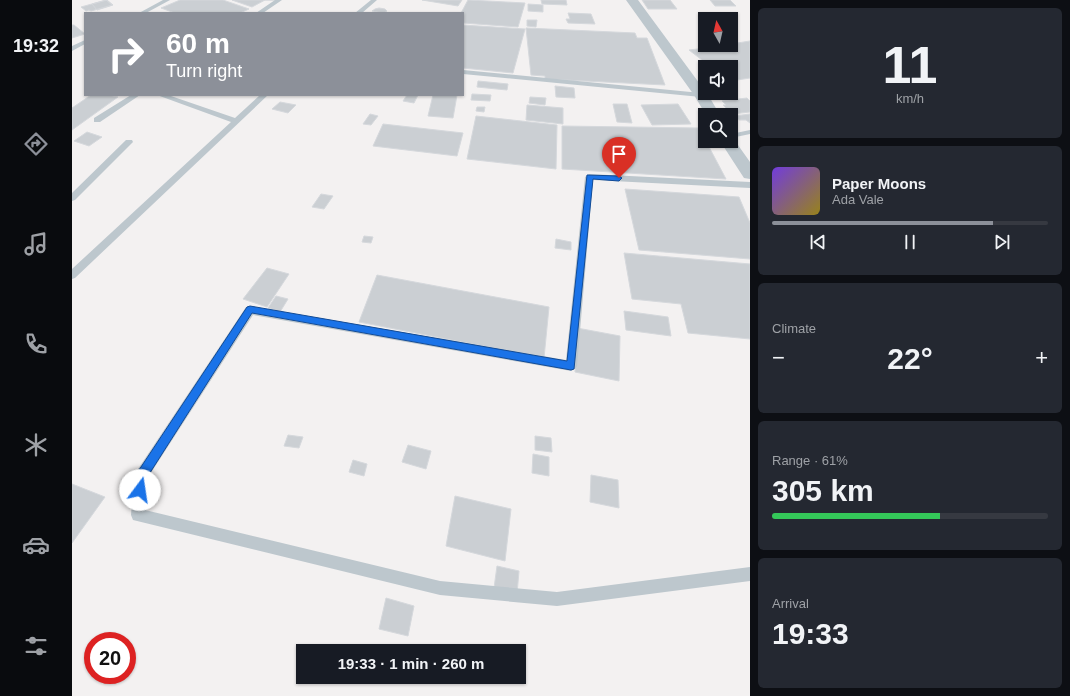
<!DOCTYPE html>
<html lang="en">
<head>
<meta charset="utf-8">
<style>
  body { margin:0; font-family:Arial,sans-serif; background:#242831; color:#f1f3f6; height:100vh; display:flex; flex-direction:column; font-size:15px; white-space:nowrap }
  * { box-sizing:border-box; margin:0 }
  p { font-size:13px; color:#9ea1a6 }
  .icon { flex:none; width:22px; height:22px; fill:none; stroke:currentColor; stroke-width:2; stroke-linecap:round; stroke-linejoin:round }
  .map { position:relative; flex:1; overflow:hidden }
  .drawer { display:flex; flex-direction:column; gap:8px; padding:8px; background:#0d0f14; width:320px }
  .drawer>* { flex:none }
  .guide { position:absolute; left:12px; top:12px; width:380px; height:84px; border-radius:0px; box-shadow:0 1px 3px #0004; background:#8c9099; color:#fff; overflow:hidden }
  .needle { width:26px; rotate:352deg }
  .fabs { position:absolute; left:626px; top:12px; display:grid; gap:8px }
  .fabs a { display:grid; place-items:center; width:40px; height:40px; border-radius:0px; background:#171b24; box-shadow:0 1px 3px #0004; font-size:20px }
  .speed { position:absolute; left:12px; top:632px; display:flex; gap:8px; font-size:20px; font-weight:700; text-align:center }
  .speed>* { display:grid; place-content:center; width:52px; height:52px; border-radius:50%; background:#171b24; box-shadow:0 1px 3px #0004; line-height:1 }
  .speed .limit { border:6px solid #d22; background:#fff; color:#111 }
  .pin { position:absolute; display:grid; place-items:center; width:34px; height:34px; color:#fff; margin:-41px -17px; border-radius:50% 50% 50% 0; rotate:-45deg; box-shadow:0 0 4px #0007 }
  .pin .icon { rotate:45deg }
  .me { position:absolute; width:44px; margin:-22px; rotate:14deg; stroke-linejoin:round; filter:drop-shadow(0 0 3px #0008) }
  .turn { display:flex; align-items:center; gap:14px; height:84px; padding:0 16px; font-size:18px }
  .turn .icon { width:52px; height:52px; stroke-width:2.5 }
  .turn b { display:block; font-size:28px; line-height:34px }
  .big { font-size:30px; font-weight:700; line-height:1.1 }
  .drawer .tile { flex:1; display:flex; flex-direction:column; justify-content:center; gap:6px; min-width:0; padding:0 14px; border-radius:6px; background:#242831 }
  .drawer .dial { align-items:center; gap:0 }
  .dial b { font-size:52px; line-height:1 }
  .song { display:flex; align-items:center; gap:12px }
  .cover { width:48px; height:48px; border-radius:6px; background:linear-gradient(135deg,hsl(260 70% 55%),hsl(50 70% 35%)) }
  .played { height:4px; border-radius:2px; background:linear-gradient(90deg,#8c9099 80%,#363941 80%) }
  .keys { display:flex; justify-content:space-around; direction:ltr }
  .heat { display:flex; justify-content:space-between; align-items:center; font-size:22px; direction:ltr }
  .charge { height:6px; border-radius:3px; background:linear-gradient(90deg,#34c759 61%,#363941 0) }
  .trip { position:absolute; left:224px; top:644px; width:230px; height:40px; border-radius:0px; background:#171b24; box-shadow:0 1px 3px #0004; font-weight:700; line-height:40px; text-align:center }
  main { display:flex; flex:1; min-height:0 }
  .tabs { display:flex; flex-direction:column; width:72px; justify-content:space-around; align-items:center; background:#090b0e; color:#9ea1a6 }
  .tabs .icon { width:28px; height:28px }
  .tabs .selected { color:#8c9099 }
  .tabs b { font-size:18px; color:#f1f3f6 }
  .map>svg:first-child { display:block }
  .building { fill:#cbcfd3; stroke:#d5d8dc }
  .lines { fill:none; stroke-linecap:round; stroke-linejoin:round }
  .service { fill:#bdc7cd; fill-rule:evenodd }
  .minor { fill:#bdc7cd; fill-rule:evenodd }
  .route { fill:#1a73e8; stroke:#114b97 }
</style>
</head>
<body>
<main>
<nav class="tabs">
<b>19:32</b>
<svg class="icon selected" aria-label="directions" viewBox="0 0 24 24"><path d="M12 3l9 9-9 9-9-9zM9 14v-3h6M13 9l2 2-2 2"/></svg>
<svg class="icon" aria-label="music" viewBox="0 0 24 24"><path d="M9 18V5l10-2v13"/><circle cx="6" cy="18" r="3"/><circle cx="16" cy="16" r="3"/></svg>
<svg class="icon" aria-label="phone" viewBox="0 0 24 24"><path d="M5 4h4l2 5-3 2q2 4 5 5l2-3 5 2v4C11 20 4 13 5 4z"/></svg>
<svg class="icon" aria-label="climate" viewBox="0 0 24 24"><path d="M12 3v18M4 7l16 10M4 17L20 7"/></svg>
<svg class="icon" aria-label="car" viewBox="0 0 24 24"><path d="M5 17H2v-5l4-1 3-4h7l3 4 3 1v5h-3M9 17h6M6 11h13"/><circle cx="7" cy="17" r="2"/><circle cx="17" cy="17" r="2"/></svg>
<svg class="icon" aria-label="filters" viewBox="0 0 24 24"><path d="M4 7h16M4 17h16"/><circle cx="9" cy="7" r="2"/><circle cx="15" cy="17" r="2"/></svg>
</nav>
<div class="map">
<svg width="678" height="696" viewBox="0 0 678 696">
  <rect width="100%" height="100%" fill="#f3f1f1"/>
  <!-- building -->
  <path class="building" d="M34,0L40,5L19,11L17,10L14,11L9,7Z
    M35,0L41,5L25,10L20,4Z
    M108,0H151L177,9L168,13H103L89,8Z
    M160,0H203H193L180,7Z
    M350,0H390L386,6Z
    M396,0H397L453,3L446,27L391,23V13H389Z
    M469,0H494L495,5L470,4Z
    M570,0H598L605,9H576Z
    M638,0H658L664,6H643Z
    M456,4L471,5V12L456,11Z
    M307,8L313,9L315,11L312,13L300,11L303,9Z
    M496,13L519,14L523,24L496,23L494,19H498Z
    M455,20H465L464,27L455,26Z
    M0,25H2L13,34L0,38Z
    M391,25L453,29L441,73L391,68Z
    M454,28L563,33L565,38H575L593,85L473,79V76L459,75Z
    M678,41V78L659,81V67H639L617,50L659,45V44Z
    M406,81L436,84L435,90L405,87Z
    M483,86L502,88L503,98L484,97Z
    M400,94L419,95L418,101L399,100Z
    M19,95H36L46,97L0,130V108Z
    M335,95H346L342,103L331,101Z
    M361,95H385L381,118L356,116Z
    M458,97L474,98L473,105L457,103Z
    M675,98L678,101V112L660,114L651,105H654L650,101Z
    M208,102L224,105L216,113L200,109Z
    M541,104H555L560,123L545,122Z
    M606,104L619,124L580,125L569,105Z
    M455,105L491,108V124L454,120Z
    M405,107H413L412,112L404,111Z
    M298,114L306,116L299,125L291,124Z
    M678,114V123L674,120H667L662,116Z
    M404,116L485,125L484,169L395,159Z
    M311,124L391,133L385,156L301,146Z
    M490,126L627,128L654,179L490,169Z
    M15,132L30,137L17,146L2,141Z
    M553,189L667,197L678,223V259L567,250Z
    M249,194L261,196L252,209L240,207Z
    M292,236L301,237L299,243L290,242Z
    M484,239L499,242V250L483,248Z
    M552,253L678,264V339L616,333L609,304L560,299Z
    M195,268L217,274L195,307L171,299Z
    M305,275L477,307L472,358L287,322Z
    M204,296L216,299L208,312L196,308Z
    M552,311L596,317L599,336L554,330Z
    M505,328L548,336L547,381L503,372Z
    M216,435L231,437L227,448L212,446Z
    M463,436L479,438L480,452L463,450Z
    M336,445L359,451L354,469L330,462Z
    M461,454L477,457V476L460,473Z
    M281,460L295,464L292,476L277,472Z
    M519,475L546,480L547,508L518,502Z
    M0,484L33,497L0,543Z
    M383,496L439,509L433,561L374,546Z
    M425,566L447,571L445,594L422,588Z
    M314,598L342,606L336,636L307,629Z"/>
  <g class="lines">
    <!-- service -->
    <path class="service" d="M91,0H98L74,13H67Z
      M203,0H210L191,13H184Z
      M299,0H305L290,13H283Z
      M13,40V44L0,51V46Z
      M391,70L629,93L633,95L629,97L391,74Z
      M59,95H68L28,122H22V118Z
      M85,95H96L163,118L188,95H196L3,278L0,279V269L159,122Z
      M678,130V134L659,138V134Z
      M54,140H60L61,142L3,200L0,201V193Z
      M517,174L678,182V188L521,180L505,366L503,369L499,371L181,315L75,479L73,510L368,581L485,592L678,567V581L485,606L368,595L61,520L59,515L62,477L64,472L174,307L178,306L494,360L513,177Z"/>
    <!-- minor -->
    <path class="minor" d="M554,0H566L633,91V93H635L648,115H634L622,95Z
      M659,137L661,138L678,162V179L672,178L648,141H659Z"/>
  </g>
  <!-- route -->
  <path class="route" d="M515,175L547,176L550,178L547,181L521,179L502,369L499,370L180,313L74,479L72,494L68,495L64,494L62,490L65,473L175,307L178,306L495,361Z"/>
</svg>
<div class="fabs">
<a><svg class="needle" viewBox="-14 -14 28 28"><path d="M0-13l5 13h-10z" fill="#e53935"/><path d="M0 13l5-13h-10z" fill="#9ea1a6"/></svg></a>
<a><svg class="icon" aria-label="sound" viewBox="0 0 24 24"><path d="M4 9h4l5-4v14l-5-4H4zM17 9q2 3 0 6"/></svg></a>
<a><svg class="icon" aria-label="search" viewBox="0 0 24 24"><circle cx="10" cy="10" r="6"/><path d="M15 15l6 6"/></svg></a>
</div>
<div class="speed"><div class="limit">20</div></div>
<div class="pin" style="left:547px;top:178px;background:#d93025"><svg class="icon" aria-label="arrive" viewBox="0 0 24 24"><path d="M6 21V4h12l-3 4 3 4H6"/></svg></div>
<svg class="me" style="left:68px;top:490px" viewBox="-20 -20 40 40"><circle r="19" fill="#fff"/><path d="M0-13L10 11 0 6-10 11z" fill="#1a73e8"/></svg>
<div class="trip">19:33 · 1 min · 260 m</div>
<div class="guide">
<div class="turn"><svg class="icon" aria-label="right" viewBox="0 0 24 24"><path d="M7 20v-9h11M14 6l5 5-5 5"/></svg><div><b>60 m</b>Turn right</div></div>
</div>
</div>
<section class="drawer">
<div class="tile dial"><b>11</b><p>km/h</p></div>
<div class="tile">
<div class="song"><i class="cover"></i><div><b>Paper Moons</b><p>Ada Vale</p></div></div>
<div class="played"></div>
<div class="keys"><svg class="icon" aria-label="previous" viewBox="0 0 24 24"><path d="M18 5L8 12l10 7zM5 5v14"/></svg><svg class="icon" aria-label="pause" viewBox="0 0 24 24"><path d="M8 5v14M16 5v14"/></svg><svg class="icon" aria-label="next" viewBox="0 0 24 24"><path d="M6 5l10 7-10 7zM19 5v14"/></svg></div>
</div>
<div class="tile"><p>Climate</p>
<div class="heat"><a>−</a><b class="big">22°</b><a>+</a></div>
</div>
<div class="tile"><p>Range · 61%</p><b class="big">305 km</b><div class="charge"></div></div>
<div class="tile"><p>Arrival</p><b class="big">19:33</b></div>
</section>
</main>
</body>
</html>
